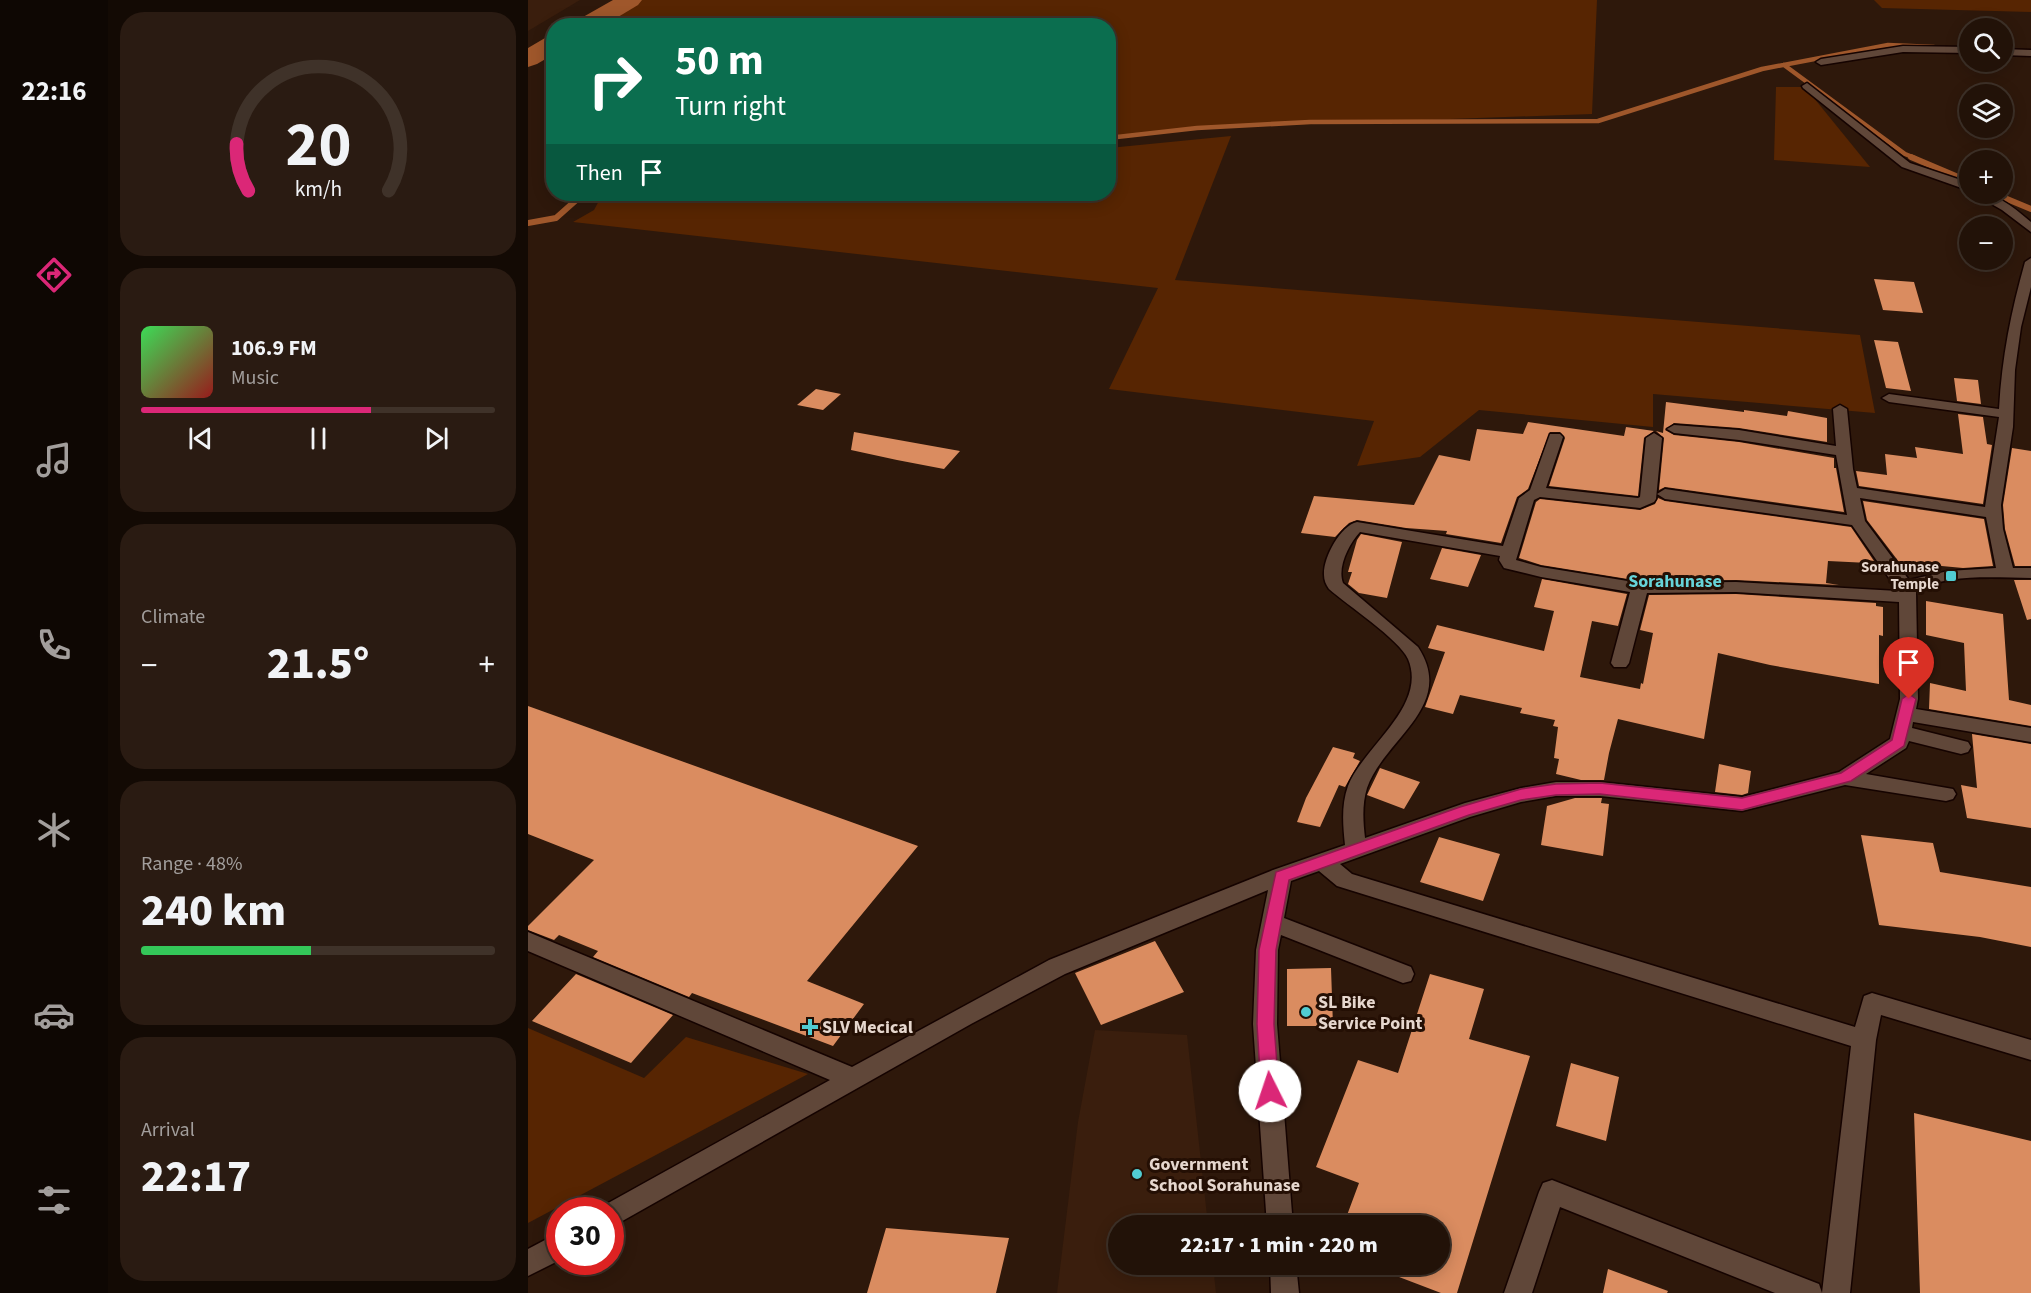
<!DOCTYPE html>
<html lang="en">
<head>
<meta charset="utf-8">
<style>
  body { margin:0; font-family:"Source Sans 3",sans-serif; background:#2a1b12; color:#f1f3f6; height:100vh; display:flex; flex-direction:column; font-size:22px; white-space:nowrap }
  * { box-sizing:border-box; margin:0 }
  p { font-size:20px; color:#a29e9c }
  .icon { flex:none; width:33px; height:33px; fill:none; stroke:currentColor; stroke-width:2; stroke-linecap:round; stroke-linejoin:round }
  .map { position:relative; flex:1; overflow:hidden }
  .details { display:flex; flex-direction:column; gap:12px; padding:12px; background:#130a04; width:420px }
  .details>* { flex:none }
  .top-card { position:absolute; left:18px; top:18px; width:570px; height:183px; border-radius:24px; box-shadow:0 3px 15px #0003,0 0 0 2px #3f3229; background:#0b6e4f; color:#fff; overflow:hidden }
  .buttons { position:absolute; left:1431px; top:18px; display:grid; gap:12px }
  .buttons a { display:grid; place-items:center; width:54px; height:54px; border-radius:50%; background:#221208; box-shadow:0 3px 15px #0003,0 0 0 2px #3f3229; font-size:30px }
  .speed { position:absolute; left:18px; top:1197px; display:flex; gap:12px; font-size:30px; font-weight:700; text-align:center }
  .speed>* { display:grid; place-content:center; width:78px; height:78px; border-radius:50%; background:#221208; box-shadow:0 3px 15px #0003,0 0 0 2px #3f3229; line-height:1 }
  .speed .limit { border:9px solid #d22; background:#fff; color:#111 }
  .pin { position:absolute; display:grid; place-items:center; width:51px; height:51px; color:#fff; margin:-62px -26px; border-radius:50% 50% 50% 0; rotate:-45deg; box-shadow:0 0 6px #0007 }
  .pin .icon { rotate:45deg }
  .me { position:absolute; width:66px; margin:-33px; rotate:356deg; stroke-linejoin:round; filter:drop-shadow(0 0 4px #0008) }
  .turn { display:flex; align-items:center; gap:21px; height:126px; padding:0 30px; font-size:27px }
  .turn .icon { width:78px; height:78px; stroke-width:2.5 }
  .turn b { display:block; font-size:42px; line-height:51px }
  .then { display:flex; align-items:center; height:57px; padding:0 30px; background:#0003; gap:12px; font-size:22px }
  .big { font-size:45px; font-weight:800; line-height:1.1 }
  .details .widget { flex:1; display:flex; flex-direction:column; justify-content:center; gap:9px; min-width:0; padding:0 21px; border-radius:24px; background:#2a1b12 }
  .details .dial { align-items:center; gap:0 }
  .dial svg { height:156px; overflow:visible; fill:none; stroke:#3f3229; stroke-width:7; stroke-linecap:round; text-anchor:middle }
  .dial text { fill:#f1f3f6; stroke:none }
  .song { display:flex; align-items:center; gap:18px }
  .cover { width:72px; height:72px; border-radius:9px; background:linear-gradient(135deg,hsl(130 70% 55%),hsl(0 70% 35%)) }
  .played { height:6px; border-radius:3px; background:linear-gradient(90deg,#db2777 65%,#3f3229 65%) }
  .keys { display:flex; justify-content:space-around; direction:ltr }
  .heat { display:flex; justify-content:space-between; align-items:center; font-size:33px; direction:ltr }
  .charge { height:9px; border-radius:4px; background:linear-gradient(90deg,#34c759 48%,#3f3229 0) }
  .trip { position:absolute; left:580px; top:1215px; width:342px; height:60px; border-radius:30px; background:#221208; box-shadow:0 3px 15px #0003,0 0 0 2px #3f3229; font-weight:800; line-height:60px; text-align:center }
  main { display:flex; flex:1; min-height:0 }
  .tabs { display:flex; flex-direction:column; width:108px; justify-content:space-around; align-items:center; background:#0e0703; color:#a29e9c }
  .tabs .icon { width:42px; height:42px }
  .tabs .on { color:#db2777 }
  .tabs b { font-size:27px; color:#f1f3f6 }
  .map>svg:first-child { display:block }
  .built { fill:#3a1e0d }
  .green { fill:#572502 }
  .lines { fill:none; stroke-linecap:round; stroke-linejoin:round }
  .stream-far1 { stroke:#9f572b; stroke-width:4.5 }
  .stream { stroke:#9f572b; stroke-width:6 }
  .river { fill:#9f572b; fill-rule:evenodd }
  .building { fill:#da8c60 }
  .minor-casing { stroke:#150300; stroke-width:3 }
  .minor { fill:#604739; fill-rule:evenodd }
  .route { fill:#db2777; stroke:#8e194d; stroke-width:1.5 }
  .poi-dot { fill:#51ccd2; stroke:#240f04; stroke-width:2 }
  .labels { text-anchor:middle; stroke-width:6; stroke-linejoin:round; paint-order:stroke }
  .poi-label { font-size:15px; font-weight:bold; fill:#e6d7ce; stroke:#240f04; text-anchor:end }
  .quarter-label { font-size:18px; font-weight:bold; fill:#66d3d8; stroke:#240f04 }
  .near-poi-label { font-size:18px; font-weight:bold; fill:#e6d7ce; stroke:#240f04; text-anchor:start }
</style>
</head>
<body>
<main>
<nav class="tabs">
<b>22:16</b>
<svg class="icon on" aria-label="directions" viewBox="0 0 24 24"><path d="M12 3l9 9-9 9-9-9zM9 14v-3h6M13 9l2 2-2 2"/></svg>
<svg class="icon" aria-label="music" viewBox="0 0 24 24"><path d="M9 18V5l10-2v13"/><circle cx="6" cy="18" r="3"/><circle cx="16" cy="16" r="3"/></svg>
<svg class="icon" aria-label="phone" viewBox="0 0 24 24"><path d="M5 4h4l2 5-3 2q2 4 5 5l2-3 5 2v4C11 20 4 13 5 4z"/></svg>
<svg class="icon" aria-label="climate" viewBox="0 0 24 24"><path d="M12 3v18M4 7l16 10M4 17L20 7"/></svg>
<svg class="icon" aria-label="car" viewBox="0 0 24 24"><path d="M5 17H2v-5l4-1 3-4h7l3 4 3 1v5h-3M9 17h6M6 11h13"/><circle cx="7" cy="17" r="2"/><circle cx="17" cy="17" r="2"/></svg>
<svg class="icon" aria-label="filters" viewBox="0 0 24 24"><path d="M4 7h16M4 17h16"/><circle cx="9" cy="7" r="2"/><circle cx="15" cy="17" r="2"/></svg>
</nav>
<section class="details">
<div class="widget dial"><svg viewBox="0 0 100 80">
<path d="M14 69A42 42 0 1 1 86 69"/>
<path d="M14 69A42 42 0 0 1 8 45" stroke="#db2777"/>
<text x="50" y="56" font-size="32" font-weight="700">20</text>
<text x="50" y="72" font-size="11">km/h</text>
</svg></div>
<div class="widget">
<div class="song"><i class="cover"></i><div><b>106.9 FM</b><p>Music</p></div></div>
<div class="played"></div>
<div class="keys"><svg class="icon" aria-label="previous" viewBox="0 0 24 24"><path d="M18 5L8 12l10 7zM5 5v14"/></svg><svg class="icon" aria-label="pause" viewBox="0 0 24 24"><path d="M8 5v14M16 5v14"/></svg><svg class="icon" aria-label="next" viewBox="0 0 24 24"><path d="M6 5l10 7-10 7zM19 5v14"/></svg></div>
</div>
<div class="widget"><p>Climate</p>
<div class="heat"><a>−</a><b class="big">21.5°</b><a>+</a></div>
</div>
<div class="widget"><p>Range · 48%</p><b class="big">240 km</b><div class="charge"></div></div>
<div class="widget"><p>Arrival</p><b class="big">22:17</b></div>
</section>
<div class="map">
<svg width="1503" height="1293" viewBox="0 0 1503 1293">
  <rect width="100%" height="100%" fill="#2e180b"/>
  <!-- built -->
  <path class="built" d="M0,0H52L0,31Z
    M567,1030L659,1035L680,1225L591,1226V1264L685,1265L688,1293H529L550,1122Z"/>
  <!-- green -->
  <path class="green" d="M87,0H1069L1064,114L699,127L581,138L580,26L59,25Z
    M1346,0H1503V12L1354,8Z
    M1248,87H1277L1342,167L1246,160Z
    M703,136L647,280L1332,335L1347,413L1125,394V427L951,410L892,457L829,466L846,421L581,389L630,288L45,222L66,210L72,199L80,194H580L581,148Z
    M0,1028L116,1078L158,1037L280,1074L0,1223Z"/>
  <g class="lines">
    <!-- stream-far1 -->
    <path class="stream-far1" d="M1256,65L1377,154L1387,158
      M580,138L669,128L782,122L1070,121L1234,69L1360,45L1406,47"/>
    <!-- stream -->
    <path class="stream" d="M1383,157L1442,182
      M1467,194L1503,209
      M0,223L28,218L55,194"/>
    <!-- river -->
    <path class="river" d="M85,0H114L110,5L75,26H45L48,21Z
      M26,36V54L9,64L0,67V48L17,38Z"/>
  </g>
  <!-- building -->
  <path class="building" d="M1346,279L1386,282L1395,313L1355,310Z
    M1346,340L1370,342L1383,391L1358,388Z
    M1426,378L1450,380L1453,404L1429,401Z
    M288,389L313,394L295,410L269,405Z
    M1138,402L1216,412V410L1259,416L1260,411L1299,418V442L1211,428L1146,423L1137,430L1146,435L1211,442L1306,458V468H1308L1316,512L1137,487L1131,490L1136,438L1128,431L1135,433Z
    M1430,414L1455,417L1459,444L1464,445L1455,504L1331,486L1328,471L1359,475L1357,454L1389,458L1387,447L1435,454Z
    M1000,422L1096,436L1098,427L1126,431L1116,438L1110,496L1021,486L1037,438L1032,432H1022L1000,489L989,497L973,543L918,534L919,531L878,528L829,520L821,523L807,537L773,533L786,496L886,505L911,455L942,461L949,429L995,434Z
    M326,432L432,451L416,469L369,460L323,450Z
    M1484,448L1503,451V566H1487L1477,529L1475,505Z
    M1130,498L1137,501L1323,527L1346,561L1340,560L1341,563L1300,561L1298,583L1311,585L1208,580L1112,581L1013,565L991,558L1008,502L1012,499L1112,510L1127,504Z
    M1335,501L1456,519L1465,566L1435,568L1371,562L1339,520Z
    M833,534L874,542L859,598L831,593L820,584L824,572H820L829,540Z
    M914,548L953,555L940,587L902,579Z
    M1014,579L1099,594L1090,626L1064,621L1052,677L1112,689L1113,683L1115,684L1125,633L1112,630L1121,595L1208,594L1348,603V606L1355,607V636L1351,635V684L1242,665L1190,653L1176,739L1090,719L1081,753L1076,780H1053L1028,774L1031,759L1026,758L1030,727L1025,726L1027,720L992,713L994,708L932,695L925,714L897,707L917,652L900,648L909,625L1016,651L1026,611L1006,607Z
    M1486,580H1503V619L1499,620Z
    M1398,601L1475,614L1481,700L1503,705V726L1401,709L1402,683L1438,691L1436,643L1398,635Z
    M0,706L390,846L279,981L336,1004L305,1046L164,993L161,997L65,957L70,951L31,935L26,940L0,930V926L66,860L0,834Z
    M1444,734L1503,744V828L1439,818L1433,785L1449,788Z
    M805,747L827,753L825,758L832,761L817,787L811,785L792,827L769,822L778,798Z
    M1191,764L1223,771L1220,793L1214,795L1187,792Z
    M852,768L892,782L876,809L839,795Z
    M1047,798H1074L1073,803L1081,804L1075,856L1013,845L1019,806Z
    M1333,835L1405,843L1412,872L1503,887V947L1452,937L1351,925Z
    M911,837L972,854L955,901L892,882Z
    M627,941L656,992L573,1025L547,973Z
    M803,968L805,1026H759V969Z
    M48,974L145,1015L103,1063L4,1021Z
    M902,974L956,989L941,1039L1002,1056L929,1293H913L837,1264H912V1226H815L831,1183L788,1167L830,1060L870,1073Z
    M1043,1063L1091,1077L1078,1141L1028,1126Z
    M1386,1113L1503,1141V1293H1392Z
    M358,1228L481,1238L468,1293H339Z
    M1080,1269L1140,1291L1139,1293H1075Z"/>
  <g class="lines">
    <!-- minor casing -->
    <g class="minor-casing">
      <path id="minor" d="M1375,46L1442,47V53L1375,52L1293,65L1288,62L1293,59Z
        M1474,49L1503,50V56L1474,55Z
        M1279,83L1382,163L1442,183V191L1374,167L1275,88L1274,86Z
        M1446,194C1469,192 1486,208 1503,222V232L1474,210Z
        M1503,258V287L1493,327L1487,370L1485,427L1473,505L1475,529L1485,568H1503V578C1467,578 1420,573 1388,591L1390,699L1388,709L1503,728V742L1385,722L1384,728L1440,742L1443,747L1440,752L1433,754L1381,741L1378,748L1338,774L1425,789L1428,794L1425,799L1418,801L1317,785L1214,811L1072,796H1028L993,802L942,817L812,864L824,874L1327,1027L1336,996L1344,993L1503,1040V1060L1353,1015L1348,1040L1322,1293H1247L1032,1207L1004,1293H976L1011,1192L1015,1183L1024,1180L1291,1284L1294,1293L1323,1046L809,886L791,871L763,881L756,918L883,967L886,974L883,981L875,983L753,935L750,950L749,1024L765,1226H739L725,1024L728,950L740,890L537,974L443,1024L82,1228V1210H71L73,1207L302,1080L0,951V932L324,1067L521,960L745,870L817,845C815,826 813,805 820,786C835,747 900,706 880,659C871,639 819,605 801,589C798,585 796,580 796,575C795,558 812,526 829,522L975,546L991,498L1002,490L1022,434H1032L1035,437L1018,488L1110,498L1112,497L1118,438L1126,433L1134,438L1128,499L1126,502L1112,508L1012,497L1006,500L988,560L1013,567L1112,583L1208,582L1370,591L1324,525L1137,499L1129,494L1137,489L1319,515L1308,455L1211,440L1146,433L1139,429L1146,425L1211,430L1308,446L1305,409L1312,405L1319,409L1325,469L1329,488L1457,507L1471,417L1361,402L1354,398L1361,394L1471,409C1474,356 1483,312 1497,262ZM1332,498L1458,517L1468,568L1420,571L1381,580L1337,521ZM832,532L972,556L971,560L976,568L1013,577L1102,592L1083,663L1086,667H1098L1101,663L1119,593L1208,592L1371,602L1372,699L1362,739L1311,772L1214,797L1072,782H1028L993,788L937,803L837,838C835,821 834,804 839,788C856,739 929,706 890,647L815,583C809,567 821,544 832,532Z
        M32,1232V1260L0,1276V1249Z
        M742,1264H768L771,1293H743Z"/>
    </g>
    <!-- minor -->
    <use href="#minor" class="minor"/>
  </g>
  <!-- route -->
  <path class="route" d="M1381,694L1388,699L1376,746L1323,781L1214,810L1072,794L1028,795L993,800L941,815L761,880L748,950L746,1024L751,1091L749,1097L742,1099L736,1097L733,1091L729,1024L731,950L748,872L932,807L993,789L1028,784L1072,783L1214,798L1313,773L1364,740L1374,699Z"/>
  <!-- markers -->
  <g class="poi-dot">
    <rect x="1417" y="570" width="12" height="12" rx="3"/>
    <circle cx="778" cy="1012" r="6"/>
    <path d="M279 1018h6v6h6v6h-6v6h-6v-6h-6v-6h6z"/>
    <circle cx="609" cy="1174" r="6"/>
  </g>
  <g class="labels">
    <!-- poi labels -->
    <g class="poi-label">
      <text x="1411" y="572">Sorahunase<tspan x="1411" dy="17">Temple</tspan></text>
    </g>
    <!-- quarter labels -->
    <g class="quarter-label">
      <text x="1147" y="587">Sorahunase</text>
    </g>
    <!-- near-poi labels -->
    <g class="near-poi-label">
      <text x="790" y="1008">SL Bike<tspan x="790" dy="21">Service Point</tspan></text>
      <text x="294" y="1033">SLV Mecical</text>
      <text x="621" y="1170">Government<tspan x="621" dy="21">School Sorahunase</tspan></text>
    </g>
  </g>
</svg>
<div class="buttons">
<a><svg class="icon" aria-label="search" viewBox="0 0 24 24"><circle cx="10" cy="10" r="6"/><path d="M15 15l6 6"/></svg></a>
<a><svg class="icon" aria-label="layers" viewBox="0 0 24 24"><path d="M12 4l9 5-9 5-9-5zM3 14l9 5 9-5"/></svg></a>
<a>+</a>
<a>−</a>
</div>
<div class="speed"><div class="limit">30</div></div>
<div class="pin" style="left:1381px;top:699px;background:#d93025"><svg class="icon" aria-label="arrive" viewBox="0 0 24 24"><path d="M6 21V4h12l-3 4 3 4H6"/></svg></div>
<svg class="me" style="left:742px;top:1091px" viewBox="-20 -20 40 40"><circle r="19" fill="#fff"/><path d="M0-13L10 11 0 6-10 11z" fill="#db2777"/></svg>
<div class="trip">22:17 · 1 min · 220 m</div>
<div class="top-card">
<div class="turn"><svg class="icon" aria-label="right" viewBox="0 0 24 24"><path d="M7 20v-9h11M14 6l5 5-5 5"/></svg><div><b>50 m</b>Turn right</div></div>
<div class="then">Then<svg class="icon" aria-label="arrive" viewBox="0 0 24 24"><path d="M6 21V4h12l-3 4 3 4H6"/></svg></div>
</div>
</div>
</main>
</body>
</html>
